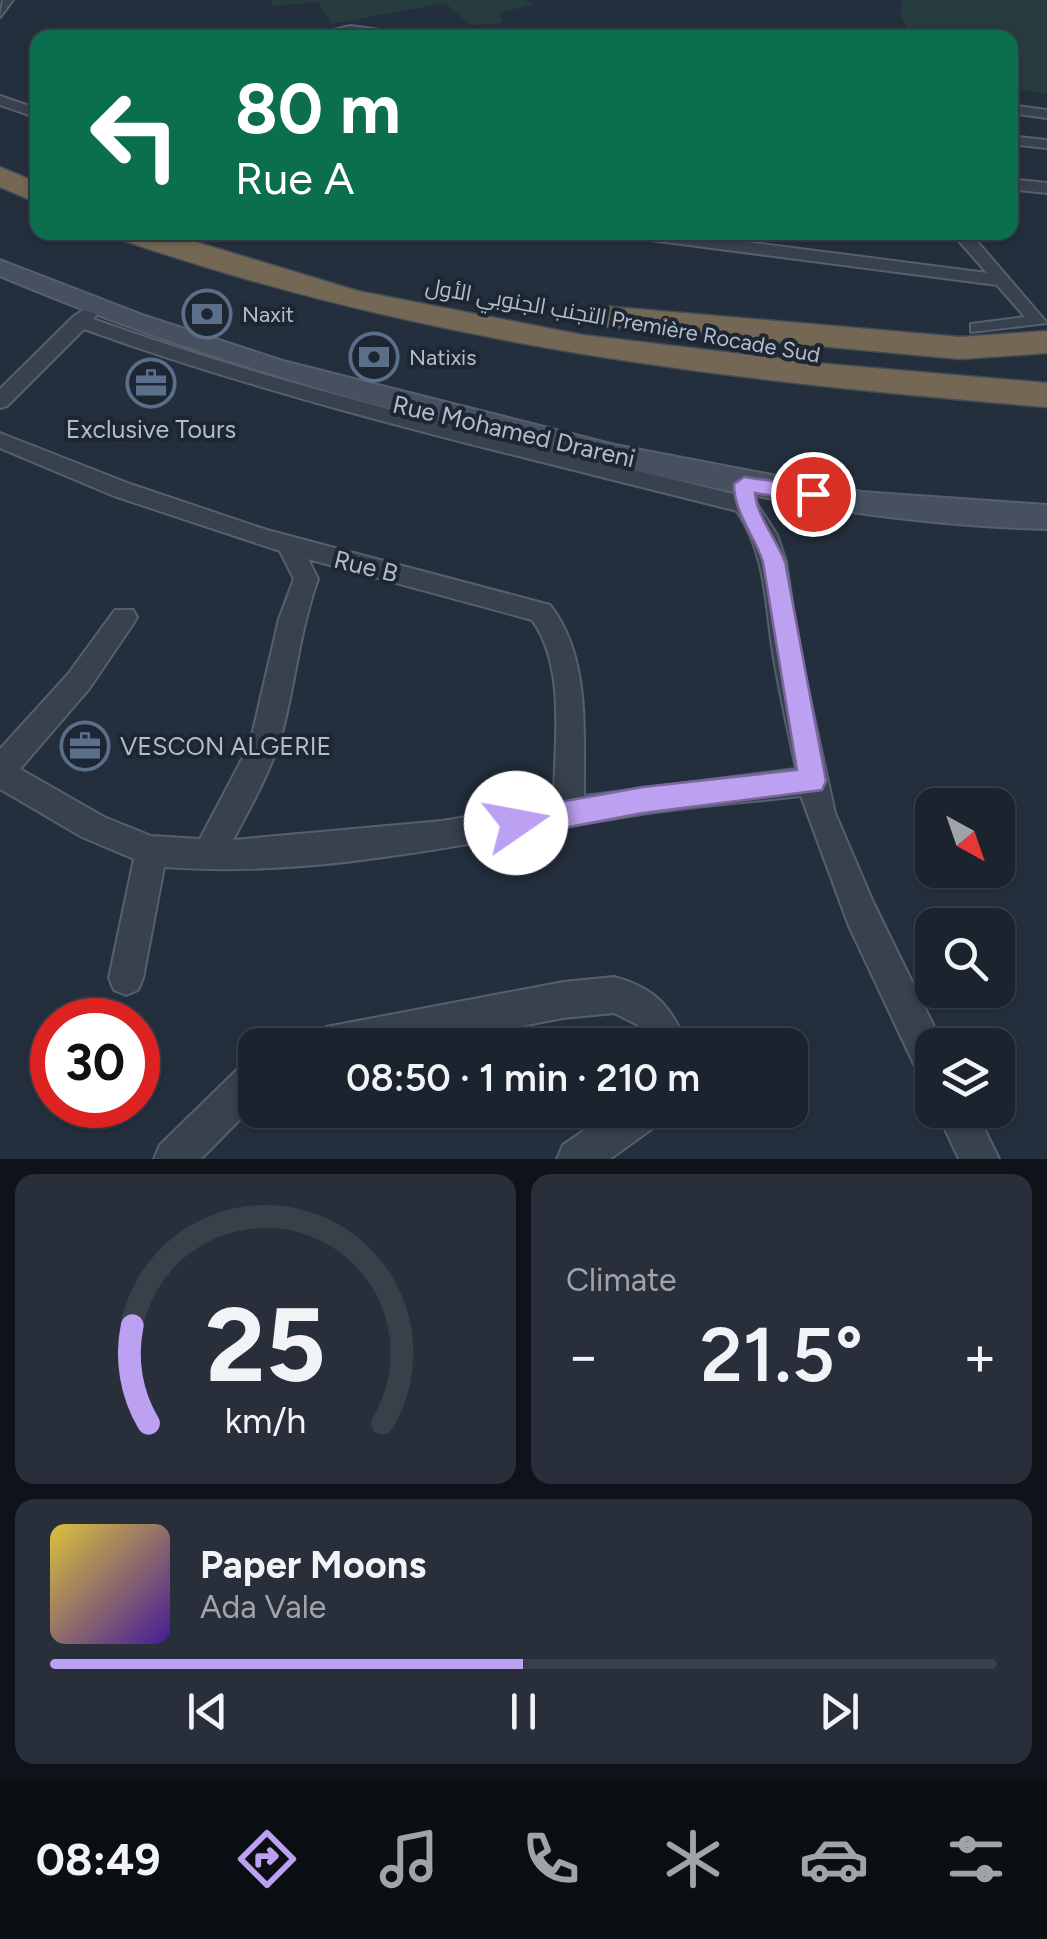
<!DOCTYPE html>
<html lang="en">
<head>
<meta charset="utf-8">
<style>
  body { margin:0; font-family:Figtree,Cairo,sans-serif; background:#282f3a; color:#f1f3f6; height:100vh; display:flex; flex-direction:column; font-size:38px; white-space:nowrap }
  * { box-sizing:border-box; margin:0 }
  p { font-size:32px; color:#a0a4aa }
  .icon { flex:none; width:55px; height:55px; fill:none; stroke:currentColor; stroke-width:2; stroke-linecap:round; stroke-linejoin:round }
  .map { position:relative; height:1159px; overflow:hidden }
  .panel { display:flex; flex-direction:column; gap:15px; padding:15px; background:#0f1319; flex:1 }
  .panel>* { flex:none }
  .guide { position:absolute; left:30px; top:30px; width:988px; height:210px; border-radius:20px; box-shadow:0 2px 8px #0004,0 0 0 2px #39404a; background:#0b6e4f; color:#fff; overflow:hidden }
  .needle { width:65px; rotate:140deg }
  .buttons { position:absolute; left:915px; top:788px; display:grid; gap:20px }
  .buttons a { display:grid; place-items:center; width:100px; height:100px; border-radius:20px; background:#1b232e; box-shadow:0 2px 8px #0004,0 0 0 2px #39404a; font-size:50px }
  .speed { position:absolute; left:30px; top:998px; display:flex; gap:20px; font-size:50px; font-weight:700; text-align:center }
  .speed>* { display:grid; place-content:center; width:130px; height:130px; border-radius:50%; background:#1b232e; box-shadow:0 2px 8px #0004,0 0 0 2px #39404a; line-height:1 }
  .speed .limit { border:15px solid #d22; background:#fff; color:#111 }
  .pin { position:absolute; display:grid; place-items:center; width:85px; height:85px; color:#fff; margin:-42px; border:5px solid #fff; border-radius:50%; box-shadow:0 2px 10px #0007 }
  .me { position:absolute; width:110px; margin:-55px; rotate:78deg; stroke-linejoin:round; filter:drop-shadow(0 0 8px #0008) }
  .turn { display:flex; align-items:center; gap:35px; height:210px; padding:0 40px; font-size:45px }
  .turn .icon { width:130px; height:130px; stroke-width:2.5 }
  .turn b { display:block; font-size:70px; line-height:85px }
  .big { font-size:75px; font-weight:600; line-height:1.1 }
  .panel .widget { flex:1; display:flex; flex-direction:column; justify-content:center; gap:15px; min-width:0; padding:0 35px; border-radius:20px; background:#282f3a }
  .panel .dial { align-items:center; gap:0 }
  .dial svg { height:260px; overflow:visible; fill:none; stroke:#39404a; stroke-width:7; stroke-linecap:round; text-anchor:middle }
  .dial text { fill:#f1f3f6; stroke:none }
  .song { display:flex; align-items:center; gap:30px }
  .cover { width:120px; height:120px; border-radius:15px; background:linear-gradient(135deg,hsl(50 70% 55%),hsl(260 70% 35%)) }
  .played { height:10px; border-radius:5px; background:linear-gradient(90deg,#bca0f2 50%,#39404a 50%) }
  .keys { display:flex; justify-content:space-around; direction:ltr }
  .heat { display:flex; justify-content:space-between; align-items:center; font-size:55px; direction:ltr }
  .panel .tiles { flex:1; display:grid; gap:15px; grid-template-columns:1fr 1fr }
  .widget:last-child { grid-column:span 2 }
  .trip { position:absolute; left:238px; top:1028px; width:570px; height:100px; border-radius:20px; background:#1b232e; box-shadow:0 2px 8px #0004,0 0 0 2px #39404a; font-weight:600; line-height:100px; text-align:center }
  .menu { display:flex; height:160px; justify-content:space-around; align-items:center; background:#0b0e12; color:#a0a4aa }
  .menu .icon { width:70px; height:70px }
  .menu .selected { color:#bca0f2 }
  .menu b { font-size:45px; color:#f1f3f6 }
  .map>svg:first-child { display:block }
  .green { fill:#263c3f }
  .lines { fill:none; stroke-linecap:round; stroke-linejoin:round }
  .street-casing { stroke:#565f6c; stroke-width:4 }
  .secondary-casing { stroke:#565f6c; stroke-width:4 }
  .highway-casing { stroke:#434c59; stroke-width:3 }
  .street { fill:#38414e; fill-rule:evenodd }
  .secondary { fill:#465061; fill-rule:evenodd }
  .highway { fill:#746855; fill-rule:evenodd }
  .route { fill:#bca0f2; stroke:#7a689d; stroke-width:2.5 }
  .labels { text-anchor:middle; stroke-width:8; stroke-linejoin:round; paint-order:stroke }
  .far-poi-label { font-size:22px; fill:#b4bcc9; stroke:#1d2633; text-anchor:start }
  .far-street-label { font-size:22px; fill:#b4bcc9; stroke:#1d2633 }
  .poi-label { font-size:25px; fill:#b4bcc9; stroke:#1d2633 }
  .street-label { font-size:25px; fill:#b4bcc9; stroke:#1d2633 }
</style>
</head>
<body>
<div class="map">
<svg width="1047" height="1159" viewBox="0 0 1047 1159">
  <rect width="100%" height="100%" fill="#242f3e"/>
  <!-- green -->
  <path class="green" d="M270,0H526L533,4L500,13L502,23L471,25L445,3L331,24L318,2L274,6Z
    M903,0H1047V94L1010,88V38L845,35L843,28L848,27L896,31L907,27L900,15Z"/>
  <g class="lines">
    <!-- street casing -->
    <g class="street-casing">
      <path id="street" d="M3,0H13L0,17Z
        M350,26L411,34L417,38L350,32L301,38Z
        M0,96L38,109V118L0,105Z
        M1010,105L1047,110V118L1010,113Z
        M1010,136L1047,140V148L1010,144Z
        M1010,179L1047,183V193L1010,189Z
        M487,232H510L511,235L503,240Z
        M619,232H669L987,273L951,232H969L1047,323L971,332V324L1025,317L997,285L627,237Z
        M92,304L101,310L93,319C302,394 518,441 733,494L736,483H752L757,504L777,535L786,562L799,649L835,813L873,902L943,1045H932V1080L919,1075L849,926L801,796C748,802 694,806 642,814C483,839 326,879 164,867L143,978L138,990L126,995L114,990L109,978L134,859L82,837L0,789V749L69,673L115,610H133L137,617L133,624L89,689L20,769L104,817L151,836L200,839L250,744L279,619L294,579L280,551L114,496L0,448V433L130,484L267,530L550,605C591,658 583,732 584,796L796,769C788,728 778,687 772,646C765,597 765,554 737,511C518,455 297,406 84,329L7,406L0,408V389L73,317ZM308,559L532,620C567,668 554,745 554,802L442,821L233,840C253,803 274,765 284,725C296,676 301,626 318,579Z
        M614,977C655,988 671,1006 687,1045H649L638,1025L614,1013L563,1018L420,1045H308L313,1032L326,1027L563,982Z
        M255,1059V1104L201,1159H154L160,1145L242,1065Z
        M614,1110H666L660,1123L610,1159H557L563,1145Z
        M936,1110H975L999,1159H959Z"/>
    </g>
    <!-- secondary casing -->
    <g class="secondary-casing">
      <path id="secondary" d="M0,260L145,316L283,361L615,445L861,492L1047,505V529C871,525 703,488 533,446C351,401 173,349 0,276Z"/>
    </g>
    <!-- highway casing -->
    <g class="highway-casing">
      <path id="highway" d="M0,167L38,183V203L0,187Z
        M115,232H163L358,291L583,335L815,363L1047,383V407C722,380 430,346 119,239Z
        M602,306L960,337L1047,331V353L960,359L589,325L584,317L589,309Z"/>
    </g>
    <!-- street -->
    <use href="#street" class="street"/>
    <!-- secondary -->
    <use href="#secondary" class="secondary"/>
    <!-- highway -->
    <use href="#highway" class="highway"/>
  </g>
  <!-- route -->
  <path class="route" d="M744,477L813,487L823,494L813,502L755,493C756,515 777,540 785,562L826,781L822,790L643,813L516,837L507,833L502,823L507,814L516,810L643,787L797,770L763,562C754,534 734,513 734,484Z"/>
  <!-- icons -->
  <defs>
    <g id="bank-ring" transform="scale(2.5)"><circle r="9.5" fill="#1d2633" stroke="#5c6f8a" stroke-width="1.5"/><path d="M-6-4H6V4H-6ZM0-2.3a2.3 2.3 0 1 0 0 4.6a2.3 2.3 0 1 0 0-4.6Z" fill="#5c6f8a"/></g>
    <g id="office-ring" transform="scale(2.5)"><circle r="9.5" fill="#1d2633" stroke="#5c6f8a" stroke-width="1.5"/><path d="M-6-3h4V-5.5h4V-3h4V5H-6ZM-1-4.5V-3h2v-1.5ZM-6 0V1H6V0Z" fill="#5c6f8a"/></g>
  </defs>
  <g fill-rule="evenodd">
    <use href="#bank-ring" x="207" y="314"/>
    <use href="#bank-ring" x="374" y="357"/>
    <use href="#office-ring" x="151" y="383"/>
    <use href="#office-ring" x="85" y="746"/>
  </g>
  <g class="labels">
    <!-- far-poi labels -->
    <g class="far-poi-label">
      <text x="242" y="322">Naxit</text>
      <text x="409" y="365">Natixis</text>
    </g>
    <!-- far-street labels -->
    <g class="far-street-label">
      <text transform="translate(623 320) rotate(10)" y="8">التجنب الجنوبي الأول Première Rocade Sud</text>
    </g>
    <!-- poi labels -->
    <g class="poi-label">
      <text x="151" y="438">Exclusive Tours</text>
      <text x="120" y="755" text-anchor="start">VESCON ALGERIE</text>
    </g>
    <!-- street labels -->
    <g class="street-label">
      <text transform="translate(514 431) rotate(13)" y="9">Rue Mohamed Drareni</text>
      <text transform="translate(366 566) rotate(14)" y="9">Rue B</text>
    </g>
  </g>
</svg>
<div class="buttons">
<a><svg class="needle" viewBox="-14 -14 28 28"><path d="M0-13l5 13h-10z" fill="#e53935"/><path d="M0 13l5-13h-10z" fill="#a0a4aa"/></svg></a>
<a><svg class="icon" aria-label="search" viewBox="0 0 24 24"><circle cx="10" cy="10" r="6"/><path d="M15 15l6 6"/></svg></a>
<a><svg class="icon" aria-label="layers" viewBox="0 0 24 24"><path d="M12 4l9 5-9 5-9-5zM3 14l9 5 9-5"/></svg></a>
</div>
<div class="speed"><div class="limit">30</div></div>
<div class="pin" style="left:813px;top:494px;background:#d93025"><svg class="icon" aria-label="arrive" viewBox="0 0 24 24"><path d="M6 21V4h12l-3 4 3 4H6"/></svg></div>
<svg class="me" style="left:516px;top:823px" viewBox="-20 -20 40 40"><circle r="19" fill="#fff"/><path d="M0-13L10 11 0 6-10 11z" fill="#bca0f2"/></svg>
<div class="trip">08:50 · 1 min · 210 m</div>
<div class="guide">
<div class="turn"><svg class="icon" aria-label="left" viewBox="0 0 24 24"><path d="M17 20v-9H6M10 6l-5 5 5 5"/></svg><div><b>80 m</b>Rue A</div></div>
</div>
</div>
<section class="panel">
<div class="tiles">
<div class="widget dial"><svg viewBox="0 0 100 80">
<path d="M14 69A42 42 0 1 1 86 69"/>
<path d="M14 69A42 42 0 0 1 9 39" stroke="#bca0f2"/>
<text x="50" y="56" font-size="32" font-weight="700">25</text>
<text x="50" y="72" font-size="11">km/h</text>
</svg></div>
<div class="widget"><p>Climate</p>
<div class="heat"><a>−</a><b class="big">21.5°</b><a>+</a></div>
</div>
<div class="widget">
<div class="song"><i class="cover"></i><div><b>Paper Moons</b><p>Ada Vale</p></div></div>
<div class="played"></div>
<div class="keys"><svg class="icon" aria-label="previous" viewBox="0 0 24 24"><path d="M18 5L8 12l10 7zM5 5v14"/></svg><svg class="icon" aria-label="pause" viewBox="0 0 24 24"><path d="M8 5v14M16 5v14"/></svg><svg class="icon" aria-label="next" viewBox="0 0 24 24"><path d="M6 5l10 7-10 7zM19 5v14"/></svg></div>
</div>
</div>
</section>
<nav class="menu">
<b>08:49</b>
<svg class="icon selected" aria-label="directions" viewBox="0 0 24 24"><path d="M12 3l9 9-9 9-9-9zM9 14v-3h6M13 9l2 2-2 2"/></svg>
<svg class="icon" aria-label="music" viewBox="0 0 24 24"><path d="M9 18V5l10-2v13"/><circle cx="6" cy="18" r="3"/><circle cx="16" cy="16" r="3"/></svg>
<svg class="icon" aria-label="phone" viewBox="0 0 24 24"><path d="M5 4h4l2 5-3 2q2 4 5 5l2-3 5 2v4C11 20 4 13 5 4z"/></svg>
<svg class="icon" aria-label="climate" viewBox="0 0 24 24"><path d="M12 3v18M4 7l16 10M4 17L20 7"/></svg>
<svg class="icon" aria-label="car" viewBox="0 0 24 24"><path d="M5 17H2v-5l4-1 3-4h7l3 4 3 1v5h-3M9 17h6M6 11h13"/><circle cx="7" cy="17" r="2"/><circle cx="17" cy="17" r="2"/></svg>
<svg class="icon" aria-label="filters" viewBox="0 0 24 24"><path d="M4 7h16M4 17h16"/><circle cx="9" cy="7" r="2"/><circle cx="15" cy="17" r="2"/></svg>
</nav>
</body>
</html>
